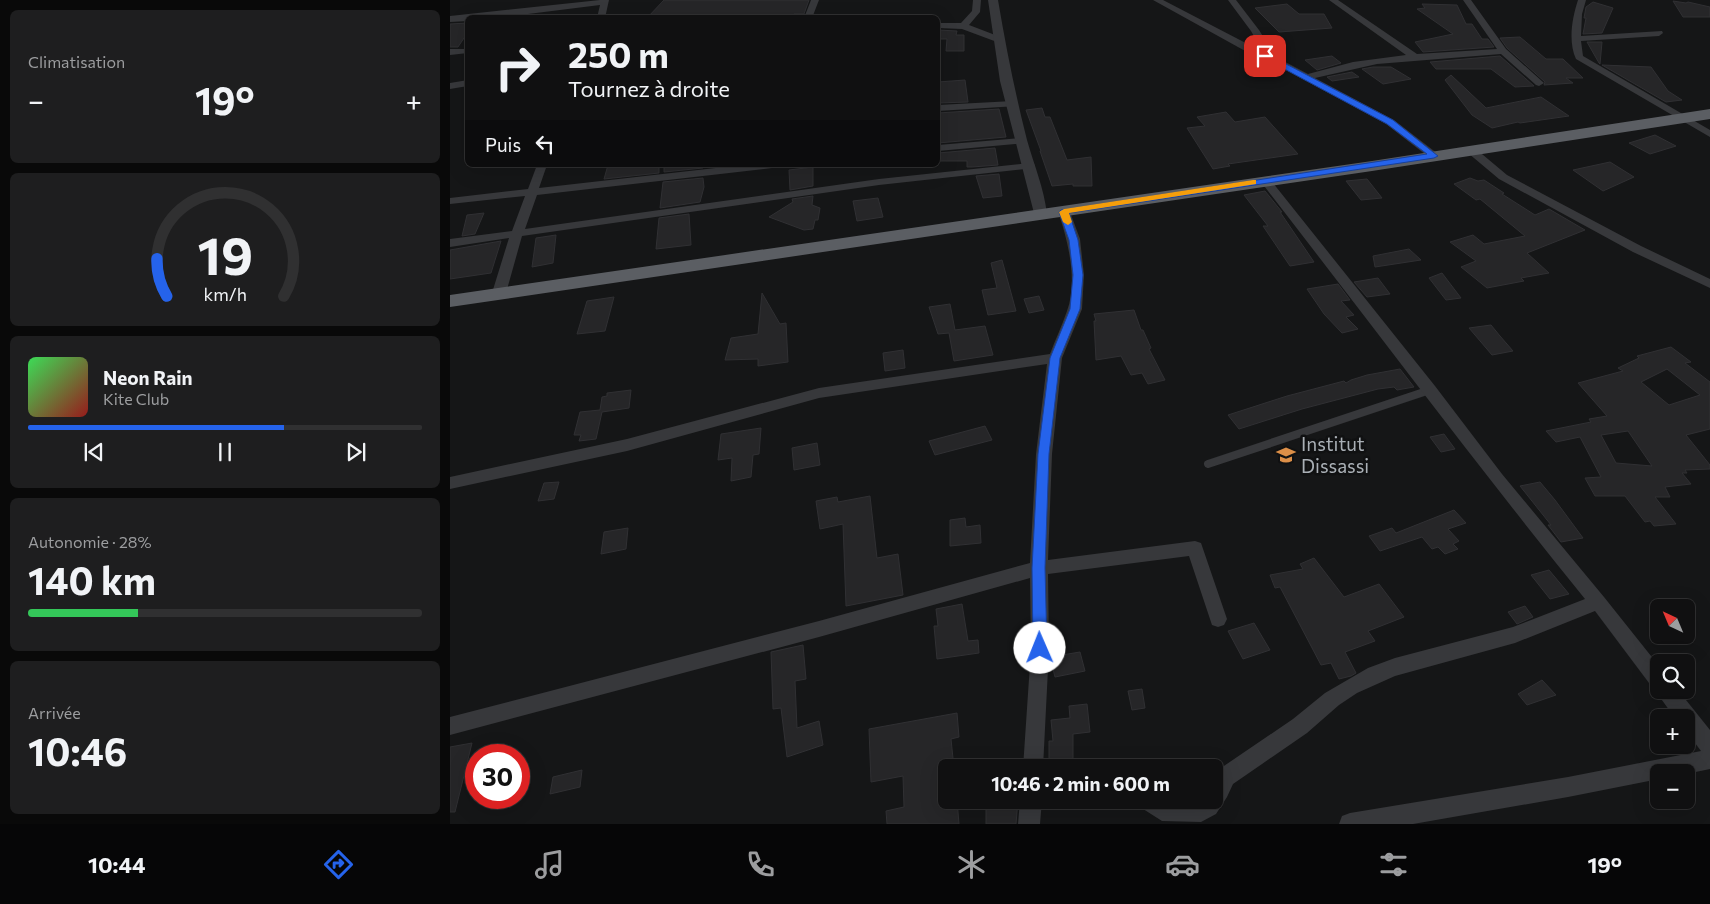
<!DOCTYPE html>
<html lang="fr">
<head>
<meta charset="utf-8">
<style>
  body { margin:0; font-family:Commissioner,sans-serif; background:#1e1e1f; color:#f1f3f6; height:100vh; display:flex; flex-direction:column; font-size:19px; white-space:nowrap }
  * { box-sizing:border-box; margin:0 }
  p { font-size:16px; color:#9c9d9f }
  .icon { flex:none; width:28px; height:28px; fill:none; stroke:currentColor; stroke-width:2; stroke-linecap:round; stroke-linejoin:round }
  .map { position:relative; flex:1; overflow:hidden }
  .details { display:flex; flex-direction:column; gap:10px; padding:10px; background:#090909; width:450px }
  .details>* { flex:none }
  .guide { position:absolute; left:15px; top:15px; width:475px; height:152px; border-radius:8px; box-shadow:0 5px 20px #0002,0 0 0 1px #303031; background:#101011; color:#f1f3f6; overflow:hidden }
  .needle { width:32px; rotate:316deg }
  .controls { position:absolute; left:1200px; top:599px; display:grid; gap:10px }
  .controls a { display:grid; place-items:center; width:45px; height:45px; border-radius:8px; background:#101011; box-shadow:0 5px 20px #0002,0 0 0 1px #303031; font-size:25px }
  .speed { position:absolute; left:15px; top:744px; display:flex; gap:10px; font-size:25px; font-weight:700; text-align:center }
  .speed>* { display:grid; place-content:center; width:65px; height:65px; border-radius:50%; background:#101011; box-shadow:0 5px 20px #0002,0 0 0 1px #303031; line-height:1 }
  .speed .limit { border:8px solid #d22; background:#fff; color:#111 }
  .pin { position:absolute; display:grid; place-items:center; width:42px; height:42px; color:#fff; margin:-21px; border-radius:10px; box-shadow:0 2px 8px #0006 }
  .me { position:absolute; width:55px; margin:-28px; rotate:359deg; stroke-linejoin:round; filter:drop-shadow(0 0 4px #0008) }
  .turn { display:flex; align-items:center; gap:18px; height:105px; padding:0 20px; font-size:22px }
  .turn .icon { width:65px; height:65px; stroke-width:2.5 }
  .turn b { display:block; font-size:35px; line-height:42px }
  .then { display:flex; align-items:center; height:48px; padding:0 20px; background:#0003; gap:10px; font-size:19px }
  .big { font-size:38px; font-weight:700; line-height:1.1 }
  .details .card { flex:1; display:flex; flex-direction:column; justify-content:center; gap:8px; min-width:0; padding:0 18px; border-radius:8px; background:#1e1e1f }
  .details .dial { align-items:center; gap:0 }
  .dial svg { height:130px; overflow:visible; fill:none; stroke:#303031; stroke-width:7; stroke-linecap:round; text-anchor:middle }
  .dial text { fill:#f1f3f6; stroke:none }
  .song { display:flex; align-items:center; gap:15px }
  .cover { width:60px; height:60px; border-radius:8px; background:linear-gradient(135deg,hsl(130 70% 55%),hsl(0 70% 35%)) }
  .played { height:5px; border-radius:2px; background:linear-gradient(90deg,#2563eb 65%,#303031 65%) }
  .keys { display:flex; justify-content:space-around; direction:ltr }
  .heat { display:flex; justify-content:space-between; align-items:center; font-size:28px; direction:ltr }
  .charge { height:8px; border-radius:4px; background:linear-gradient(90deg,#34c759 28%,#303031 0) }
  .trip { position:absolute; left:488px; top:759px; width:285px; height:50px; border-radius:8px; background:#101011; box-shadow:0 5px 20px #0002,0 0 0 1px #303031; font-weight:700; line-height:50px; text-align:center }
  .tabs { display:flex; height:80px; justify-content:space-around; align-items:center; background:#060607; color:#9c9d9f }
  .tabs .icon { width:35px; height:35px }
  .tabs .on { color:#2563eb }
  .tabs b { font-size:22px; color:#f1f3f6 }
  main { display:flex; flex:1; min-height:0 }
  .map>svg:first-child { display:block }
  .building { fill:#262628; stroke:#303033; fill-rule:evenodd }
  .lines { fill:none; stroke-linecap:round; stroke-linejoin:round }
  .service { stroke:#37383b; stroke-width:8 }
  .minor { fill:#37383b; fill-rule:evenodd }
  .tertiary { fill:#37383b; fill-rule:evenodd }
  .trunk { fill:#5b5e63; fill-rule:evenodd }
  .route { fill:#2563eb; stroke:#184099 }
  .slow { fill:#f59e0b }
  .labels { text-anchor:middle; stroke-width:5; stroke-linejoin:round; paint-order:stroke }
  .poi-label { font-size:19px; fill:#a9afb5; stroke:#101112; text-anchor:start }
</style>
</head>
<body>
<main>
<section class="details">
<div class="card"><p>Climatisation</p>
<div class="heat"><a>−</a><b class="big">19°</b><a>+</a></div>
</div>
<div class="card dial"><svg viewBox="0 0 100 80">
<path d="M14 69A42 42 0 1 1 86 69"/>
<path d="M14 69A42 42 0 0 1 8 46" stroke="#2563eb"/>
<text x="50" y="56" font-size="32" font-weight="700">19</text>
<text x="50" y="72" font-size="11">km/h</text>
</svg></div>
<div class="card">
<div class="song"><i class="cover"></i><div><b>Neon Rain</b><p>Kite Club</p></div></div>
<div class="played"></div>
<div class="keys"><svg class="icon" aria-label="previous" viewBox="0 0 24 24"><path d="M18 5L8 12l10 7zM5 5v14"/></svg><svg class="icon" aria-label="pause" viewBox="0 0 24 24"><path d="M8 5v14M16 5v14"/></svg><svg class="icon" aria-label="next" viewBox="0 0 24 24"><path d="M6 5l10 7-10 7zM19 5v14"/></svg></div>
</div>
<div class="card"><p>Autonomie · 28%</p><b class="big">140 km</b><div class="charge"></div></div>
<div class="card"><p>Arrivée</p><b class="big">10:46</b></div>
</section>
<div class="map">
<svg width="1260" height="824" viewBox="0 0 1260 824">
  <rect width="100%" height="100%" fill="#151617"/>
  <!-- building -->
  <path class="building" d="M214,0H359L354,14H344L341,18H197Z
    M1223,1L1236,3L1238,2L1260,7V17H1233Z
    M1143,2L1163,8L1152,33L1133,34L1136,18H1134L1136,7Z
    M837,4L849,14H874L882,28L829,32L805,8Z
    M972,4L1007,5L1016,24H1022L1032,39H1038L1044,47L973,52L965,42L1003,34L967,9L975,8Z
    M18,23V32L8,47H0V24Z
    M488,30L507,31L506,35H514V51H496L497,39H488Z
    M1070,37L1096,59H1113L1133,78H1116L1123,83L1094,85L1095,82L1057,48L1050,38Z
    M1137,42H1152L1150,64L1149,63Z
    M882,56L891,63L867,70L855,60Z
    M1050,56L1084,86L1065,87L1041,69H986L980,62Z
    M1152,65L1201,67L1218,91L1232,100L1216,102Z
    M923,67H941L961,79L933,84L912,69Z
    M902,72L909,77L882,81L877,77Z
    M1001,75L1036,108L1091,97L1119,116L1070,123L1068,122L1042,128L1022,115L995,80Z
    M515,80L518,102L488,103V82Z
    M592,108L595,117H600L617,160L641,157L642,186H623V184L602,186L590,151H591L576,110Z
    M549,109L556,137L488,143V113Z
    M776,112L785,122L815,117L848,154L778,164L780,166L763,169L737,128L755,126L747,117Z
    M1205,135L1226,146L1200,154L1179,143Z
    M545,148L548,165L522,167H517V161H488V153Z
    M1160,162L1184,177L1153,191L1123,170Z
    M158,165H209V173L154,179Z
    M214,165H253V168L214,172Z
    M363,167V186L340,190L339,170Z
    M549,174L552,196L533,198L526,176Z
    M253,178L254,187L250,202L210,208L213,182Z
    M1020,178L1028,181L1034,180L1054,193L1052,194L1085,215L1099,209L1135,230L1077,253L1099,273L1071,278L1074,281L1037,288L1011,267L1026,261L1000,242L1023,235L1034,244L1075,236L1030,199L1026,200L1004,184Z
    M917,179L932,198L911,200L896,181Z
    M815,191L832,212H830L864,262L840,266L813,226H818L794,195Z
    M363,196L362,205L370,208L368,220H365L363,229L354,230L319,217L343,202L342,199Z
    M428,198L433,217L407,221L403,201Z
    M34,213L25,234L12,236L17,215Z
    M239,214L241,245L206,249L209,218Z
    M106,235L103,263L82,267L86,238Z
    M51,241L41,273L0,279V250Z
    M959,249L971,260L925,267L923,256Z
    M552,260L566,311L538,315L532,290L547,288L541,263Z
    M992,273L1011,298L996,300L979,278Z
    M928,278L940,294L917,297L904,282Z
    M888,284L900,300L891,301L904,315L896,317L908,329L892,333L874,314L857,289Z
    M312,293L330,324L336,323L338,362L308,366V359L275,360L281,338L308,334Z
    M589,296L594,310L579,313L574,299Z
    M164,297L155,331L127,334L137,301Z
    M500,304L505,330L535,326L543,355L504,361L499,333L488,334L479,307Z
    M684,310L691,330H693L701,348L699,349L715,380L698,384L692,373L681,375L671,356L646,360L644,321H646L644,314Z
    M1041,325L1050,336L1063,351L1042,355L1019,328Z
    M1221,347L1241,362L1235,363L1260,382V429L1236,435L1260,465V469L1235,470L1237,473H1232L1241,484L1215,487L1220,497H1205L1226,524L1204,526L1200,521L1195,522L1175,496H1145L1135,478L1151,477L1130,437L1106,442L1096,431L1141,422L1139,419L1157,416L1128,383L1173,371L1168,368L1189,358L1187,356ZM1217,369L1250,395L1219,405L1191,382ZM1178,431L1202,466L1166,463L1151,435Z
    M453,350L455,368L435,371L433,353Z
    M950,369L964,387L947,390L944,387L928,389L852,409L789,429L778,415L837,396L894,381L896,383L901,380L917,375Z
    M181,390L179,408L152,412L146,439L129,441L131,435H124L130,412L150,410L152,397L157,396V393Z
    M535,426L542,440L485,455L479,441Z
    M311,428L309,454L303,455L301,477L281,481L282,458L268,460L271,434Z
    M994,434L1005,449L991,452L980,437Z
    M367,443L370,465L344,470L342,448Z
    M109,482L104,499L88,501L94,483Z
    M1090,482L1105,500L1133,538L1111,542L1098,525H1101L1070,486Z
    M420,496L427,558L448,554L453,595L396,606L393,524L370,529L366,501L387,497L388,502Z
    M1004,510L1016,523L998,529L1009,541L1003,544L1008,549L995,554L988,547L982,549L972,537L930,551L919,536L942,528L946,533Z
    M515,518L516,527L530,525L531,543L500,546V520Z
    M178,528L176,549L151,554L154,532Z
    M864,558L894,597L929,584L954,617L918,631L925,641L895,652L906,673L901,676L889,679L881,663L871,665L830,587L825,588L820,575L853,569L850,564Z
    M1099,570L1119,594L1100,599L1081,575Z
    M512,604L518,641L528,640L529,653L487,659L484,626H488L486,609Z
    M1075,606L1083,617L1067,624L1058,612Z
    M804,623L820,650L793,659L778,631Z
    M353,645L356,679L345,681L347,728L369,721L373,745L337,757L331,708L323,709L321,652Z
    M630,652L635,671L605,677L600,657Z
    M1092,680L1106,695L1077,705L1068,694Z
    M692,689L695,708L682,710L678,691Z
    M637,704L640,732L623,734V768H599V741H603L601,720L620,718L619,706Z
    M507,713L509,737L501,739L504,768H496V800H507L509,824H437L436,811L454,807L453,776L421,782L419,729Z
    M22,743L5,812H0V747Z
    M132,770L130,787L100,794L103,777Z
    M552,800H568L566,824H536V805H552Z"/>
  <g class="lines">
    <!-- service -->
    <path class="service" d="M758,464L980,390"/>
    <!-- minor -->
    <path class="minor" d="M150,0H159L155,18H147L150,5L46,18H18V21L0,22V16Z
      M361,0H369L362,18H354Z
      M523,0H531L530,12L519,25L553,38V42H547L512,29L488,28V23H511L522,11Z
      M703,0H713L813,52L801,31L778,0H786L809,30L826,57L858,74L903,62L956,55L879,0H888L967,54L1047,49L1013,0H1021L1056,49L1094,83L1089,86L1086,85L1051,54L927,64L865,78L944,120L988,154L989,156L984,159L980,158L936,124L819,61L797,52Z
      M1128,0H1136L1132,14L1131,36L1212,31L1213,33L1209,36L1131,41L1133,56L1260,130V137L1126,59C1118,42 1122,18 1128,0Z
      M0,49H18V53L0,55Z
      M18,80V86L0,89V83Z
      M563,101L568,104L567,106L488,111V105Z
      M571,138L576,141L575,143L488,151V145Z
      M1022,148L1026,149L1057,175L1191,246L1260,279V288L1183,252L1049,179L1018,153L1017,151L1018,149Z
      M580,163L584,164L585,166L584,168L429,185L72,236L56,293L49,297L42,293L59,238L0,247V239L62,231L75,196L0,204V198L78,189L87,165H97L89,188L292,165H327L322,168L87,195L75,229L429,179Z
      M815,177L819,178L985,386L1052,474L1154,597L1209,666V690H1228L1260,730V769L1236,774L1209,772V779L1118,797L963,824H889L892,816L900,813L1118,777L1251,751L1236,731V718H1225L1209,696L1207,689L1202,687L1145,611L1065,643L945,676L907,693L889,705L857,733L783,784L777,797L766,814L751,822L712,821L690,807L687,800H764V779L768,770L843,719L875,693L918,668L945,658L1063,627L1135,599C1024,462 919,321 811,182L809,180Z
      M614,208L620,212L630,239L634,275L632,309L612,358L602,454L598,560L745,541L751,543L777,619L774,625L768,627L762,625L739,556L598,574L599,649L593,768H573L581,649L580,578L369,637L0,735V717L369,621L580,563L586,454L597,364L369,398L177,451L0,489V477L177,439L369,388L600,354C605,340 612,326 617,311C628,281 618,240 608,212Z
      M570,800H592L590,824H568Z"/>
    <!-- tertiary -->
    <path class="tertiary" d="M538,0H548C556,47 565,93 577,140C584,165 594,188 597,214L595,217H585L550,81Z"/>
    <!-- trunk -->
    <path class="trunk" d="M1260,109V119L922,171L0,307V295L922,161Z"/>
  </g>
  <!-- route -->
  <path class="route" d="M812,54H817L943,120L988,156L984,158L619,213L628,240L633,275L630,309L610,358L599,454L595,568L597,648L595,653L590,655L585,653L583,648L582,568L588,454L600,358L620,309L623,275L619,240L609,212L611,210L977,154L937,124L812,57Z"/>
  <!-- slow -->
  <path class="slow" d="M803,180H806V184L619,213L622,222L618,225L613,222L609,212L614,209Z"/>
  <!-- icons -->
  <defs>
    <g id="school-bare" transform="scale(1.5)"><path d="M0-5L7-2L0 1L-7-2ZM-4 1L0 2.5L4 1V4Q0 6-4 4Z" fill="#dc8f48" stroke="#101112" stroke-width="2.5" paint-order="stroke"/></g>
  </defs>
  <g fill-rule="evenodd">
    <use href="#school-bare" x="836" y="455"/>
  </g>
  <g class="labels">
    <!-- poi labels -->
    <g class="poi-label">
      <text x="851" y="451">Institut<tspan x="851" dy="22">Dissassi</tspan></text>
    </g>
  </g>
</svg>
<div class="controls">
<a><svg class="needle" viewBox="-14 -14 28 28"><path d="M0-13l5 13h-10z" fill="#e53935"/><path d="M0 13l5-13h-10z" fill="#9c9d9f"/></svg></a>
<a><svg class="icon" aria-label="search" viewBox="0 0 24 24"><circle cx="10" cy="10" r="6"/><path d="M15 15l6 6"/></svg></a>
<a>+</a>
<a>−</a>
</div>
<div class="speed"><div class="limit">30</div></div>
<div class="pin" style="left:815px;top:56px;background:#d93025"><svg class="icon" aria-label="arrive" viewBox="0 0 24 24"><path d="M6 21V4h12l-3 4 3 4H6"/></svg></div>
<svg class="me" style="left:590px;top:648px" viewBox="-20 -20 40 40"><circle r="19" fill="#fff"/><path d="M0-13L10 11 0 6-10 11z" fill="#2563eb"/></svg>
<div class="trip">10:46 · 2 min · 600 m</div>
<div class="guide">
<div class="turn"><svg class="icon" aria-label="right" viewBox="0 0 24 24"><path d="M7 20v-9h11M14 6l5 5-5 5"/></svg><div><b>250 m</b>Tournez à droite</div></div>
<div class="then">Puis<svg class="icon" aria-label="left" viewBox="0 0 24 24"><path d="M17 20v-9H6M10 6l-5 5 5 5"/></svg></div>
</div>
</div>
</main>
<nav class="tabs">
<b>10:44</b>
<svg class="icon on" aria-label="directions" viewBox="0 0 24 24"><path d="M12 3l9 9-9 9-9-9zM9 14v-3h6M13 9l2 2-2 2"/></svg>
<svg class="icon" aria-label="music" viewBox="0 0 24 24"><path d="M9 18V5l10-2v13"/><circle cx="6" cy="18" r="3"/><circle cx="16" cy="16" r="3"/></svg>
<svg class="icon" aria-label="phone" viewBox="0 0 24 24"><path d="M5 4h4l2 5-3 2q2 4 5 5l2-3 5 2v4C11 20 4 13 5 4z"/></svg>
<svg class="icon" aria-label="climate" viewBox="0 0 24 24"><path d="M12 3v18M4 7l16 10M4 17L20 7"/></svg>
<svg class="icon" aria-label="car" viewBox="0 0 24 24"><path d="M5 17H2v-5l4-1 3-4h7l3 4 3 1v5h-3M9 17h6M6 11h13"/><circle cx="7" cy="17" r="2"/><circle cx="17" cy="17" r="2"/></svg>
<svg class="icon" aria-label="filters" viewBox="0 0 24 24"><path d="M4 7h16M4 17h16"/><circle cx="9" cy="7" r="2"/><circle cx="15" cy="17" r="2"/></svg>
<b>19°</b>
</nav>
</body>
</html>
